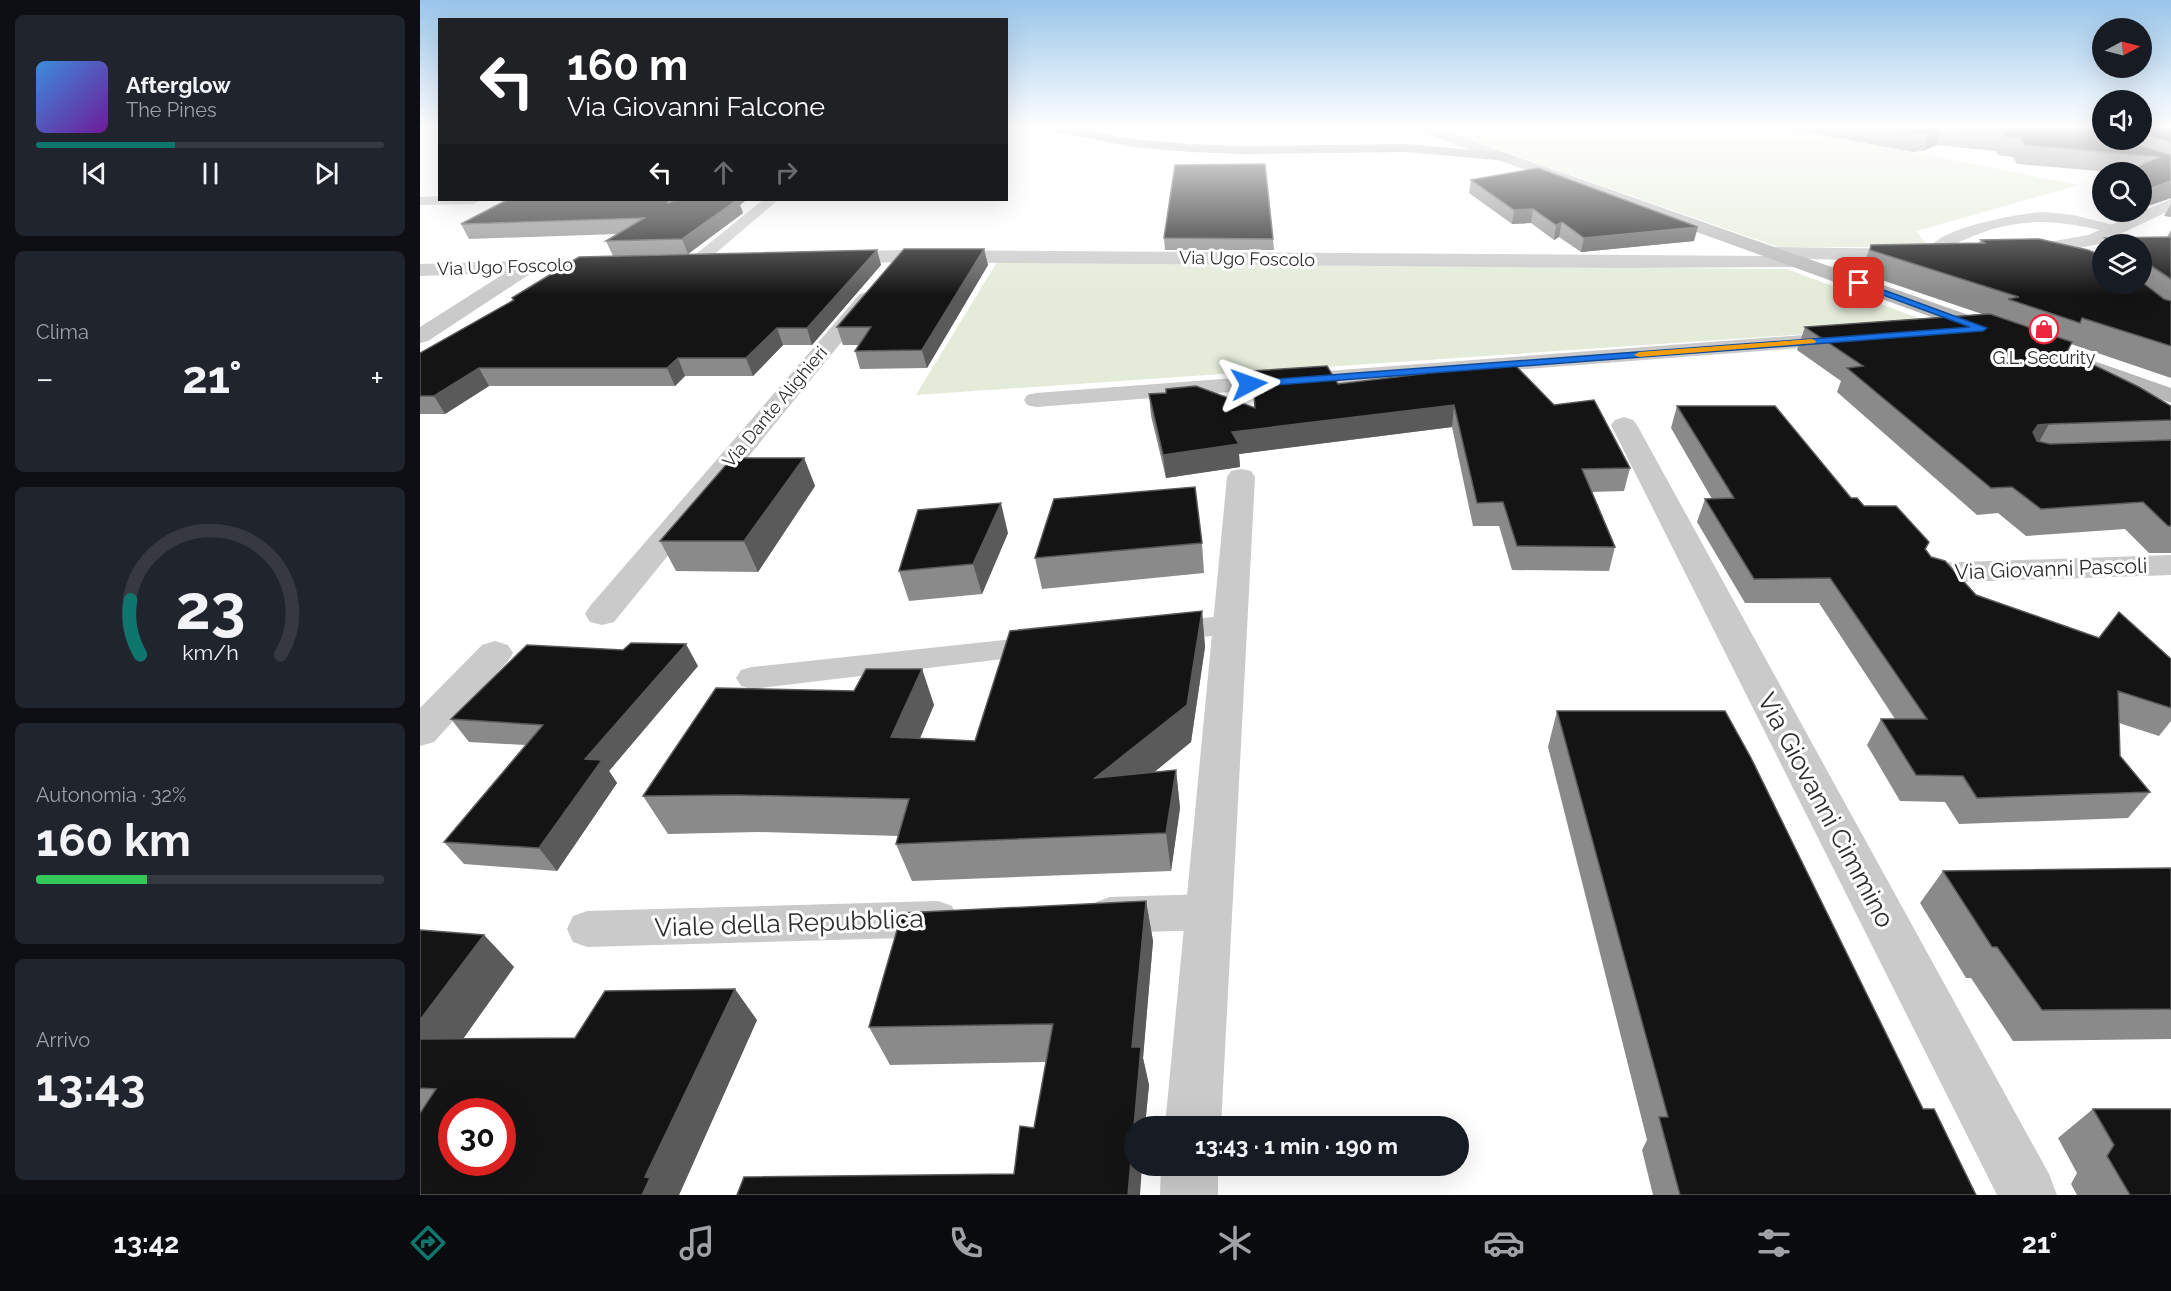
<!DOCTYPE html>
<html lang="it">
<head>
<meta charset="utf-8">
<style>
  body { margin:0; font-family:Raleway,sans-serif; background:#20242c; color:#f1f3f6; height:100vh; display:flex; flex-direction:column; font-size:22px; white-space:nowrap }
  * { box-sizing:border-box; margin:0 }
  p { font-size:20px; color:#9ea1a6 }
  .icon { flex:none; width:33px; height:33px; fill:none; stroke:currentColor; stroke-width:2; stroke-linecap:round; stroke-linejoin:round }
  .map { position:relative; flex:1; overflow:hidden }
  .sheet { display:flex; flex-direction:column; gap:15px; padding:15px; background:#0d0f14; width:420px }
  .sheet>* { flex:none }
  .top-card { position:absolute; left:18px; top:18px; width:570px; height:183px; border-radius:0px; box-shadow:0 6px 24px #0002; background:#202124; color:#fff; overflow:hidden }
  .needle { width:39px; rotate:83deg }
  .controls { position:absolute; left:1672px; top:18px; display:grid; gap:12px }
  .controls a { display:grid; place-items:center; width:60px; height:60px; border-radius:50%; background:#171b24; box-shadow:0 6px 24px #0002; font-size:30px }
  .speed { position:absolute; left:18px; top:1098px; display:flex; gap:12px; font-size:30px; font-weight:700; text-align:center }
  .speed>* { display:grid; place-content:center; width:78px; height:78px; border-radius:50%; background:#171b24; box-shadow:0 6px 24px #0002; line-height:1 }
  .speed .limit { border:9px solid #d22; background:#fff; color:#111 }
  .pin { position:absolute; display:grid; place-items:center; width:51px; height:51px; color:#fff; margin:-26px; border-radius:12px; box-shadow:0 3px 9px #0006 }
  .me { position:absolute; width:66px; margin:-33px; rotate:86deg; stroke-linejoin:round; filter:drop-shadow(0 0 4px #0008) }
  .turn { display:flex; align-items:center; gap:21px; height:126px; padding:0 30px; font-size:27px }
  .turn .icon { width:78px; height:78px; stroke-width:2.5 }
  .turn b { display:block; font-size:42px; line-height:51px }
  .lanes { display:flex; align-items:center; height:57px; padding:0 30px; background:#0003; justify-content:center; gap:30px; direction:ltr }
  .lanes .off { opacity:.35 }
  .big { font-size:45px; font-weight:700; line-height:1.1 }
  .sheet .widget { flex:1; display:flex; flex-direction:column; justify-content:center; gap:9px; min-width:0; padding:0 21px; border-radius:9px; background:#20242c }
  .sheet .dial { align-items:center; gap:0 }
  .dial svg { height:156px; overflow:visible; fill:none; stroke:#363941; stroke-width:7; stroke-linecap:round; text-anchor:middle }
  .dial text { fill:#f1f3f6; stroke:none }
  .song { display:flex; align-items:center; gap:18px }
  .cover { width:72px; height:72px; border-radius:9px; background:linear-gradient(135deg,hsl(210 70% 55%),hsl(280 70% 35%)) }
  .played { height:6px; border-radius:3px; background:linear-gradient(90deg,#0f766e 40%,#363941 40%) }
  .keys { display:flex; justify-content:space-around; direction:ltr }
  .heat { display:flex; justify-content:space-between; align-items:center; font-size:33px; direction:ltr }
  .charge { height:9px; border-radius:4px; background:linear-gradient(90deg,#34c759 32%,#363941 0) }
  .trip { position:absolute; left:704px; top:1116px; width:345px; height:60px; border-radius:30px; background:#171b24; box-shadow:0 6px 24px #0002; font-weight:700; line-height:60px; text-align:center }
  .tabs { display:flex; height:96px; justify-content:space-around; align-items:center; background:#090b0e; color:#9ea1a6 }
  .tabs .icon { width:42px; height:42px }
  .tabs .current { color:#0f766e }
  .tabs b { font-size:27px; color:#f1f3f6 }
  main { display:flex; flex:1; min-height:0 }
  .map>svg:first-child { display:block }
  .green { fill:#e4ebd9 }
  .lines { fill:none; stroke-linecap:round; stroke-linejoin:round }
  .service { fill:#cacaca; fill-rule:evenodd }
  .minor { fill:#cacaca; fill-rule:evenodd }
  .secondary { fill:#b7b7b7; fill-rule:evenodd }
  .trunk { fill:#9c9c9c; fill-rule:evenodd }
  .wall { fill:#8a8a8a; fill-rule:evenodd }
  .shaded-wall { fill:#5a5a5a }
  .building { fill:#141414; stroke:#5a5a5a; stroke-width:1.5; fill-rule:evenodd }
  .route { fill:#1a73e8; stroke:#114b97; stroke-width:1.5 }
  .slow { fill:#f59e0b }
  .labels { text-anchor:middle; stroke-width:6; stroke-linejoin:round; paint-order:stroke }
  .far-street-label { font-size:18px; fill:#2d2d2d; stroke:#fff }
  .far-poi-label { font-size:18px; fill:#2d2d2d; stroke:#fff }
  .street-label { font-size:21px; fill:#2d2d2d; stroke:#fff }
  .near-street-label { font-size:26px; fill:#2d2d2d; stroke:#fff }
</style>
</head>
<body>
<main>
<section class="sheet">
<div class="widget">
<div class="song"><i class="cover"></i><div><b>Afterglow</b><p>The Pines</p></div></div>
<div class="played"></div>
<div class="keys"><svg class="icon" aria-label="previous" viewBox="0 0 24 24"><path d="M18 5L8 12l10 7zM5 5v14"/></svg><svg class="icon" aria-label="pause" viewBox="0 0 24 24"><path d="M8 5v14M16 5v14"/></svg><svg class="icon" aria-label="next" viewBox="0 0 24 24"><path d="M6 5l10 7-10 7zM19 5v14"/></svg></div>
</div>
<div class="widget"><p>Clima</p>
<div class="heat"><a>−</a><b class="big">21°</b><a>+</a></div>
</div>
<div class="widget dial"><svg viewBox="0 0 100 80">
<path d="M14 69A42 42 0 1 1 86 69"/>
<path d="M14 69A42 42 0 0 1 9 41" stroke="#0f766e"/>
<text x="50" y="56" font-size="32" font-weight="700">23</text>
<text x="50" y="72" font-size="11">km/h</text>
</svg></div>
<div class="widget"><p>Autonomia · 32%</p><b class="big">160 km</b><div class="charge"></div></div>
<div class="widget"><p>Arrivo</p><b class="big">13:43</b></div>
</section>
<div class="map">
<svg width="1751" height="1195" viewBox="0 0 1751 1195">
  <rect width="100%" height="100%" fill="#fff"/>
  <!-- green -->
  <path class="green" d="M1016,128H1372L1659,185L1496,231L1509,247H1358Z
    M577,262L1367,269L1517,325L496,395Z"/>
  <g class="lines">
    <!-- service -->
    <path class="service" d="M20,196V200H61L54,204L0,205V197Z
      M343,200H358L283,264H271L269,261L271,258Z
      M1623,212L1653,215L1697,226L1699,229L1692,233C1627,217 1590,216 1529,247L1532,255L1530,258H1518L1512,245C1527,227 1599,213 1623,212Z
      M812,615L822,618L827,625L822,632L745,642L734,639L730,632L734,625L745,622Z
      M622,636L633,639L637,646L633,653L332,689L321,686L316,678L321,670L332,667Z
      M787,894L801,899L807,912L801,925L787,930L690,933L676,928L670,915L676,902L690,897Z
      M518,901L532,906L538,919L532,932L518,937L167,947L153,942L147,929L153,916L167,911Z"/>
    <!-- minor -->
    <path class="minor" d="M1751,199V210L1679,244L1600,259L1594,257L1591,253L1594,249L1600,247L1668,235Z
      M1354,247L1491,249L1498,251L1500,255L1498,259L1491,261L1385,259L1386,261L1384,265L1377,267L1205,268L482,262L413,264L406,262L404,258L406,254L413,252L482,250L1347,256L1345,253L1348,249Z
      M190,258L197,260L199,264L197,268L113,272L8,341L0,343V327L85,273L0,276V264Z
      M447,292L454,294L457,298L454,302L194,622L182,625L170,622L165,614L170,606L440,294Z
      M1423,332L1431,334L1434,339L1431,344L616,407L607,405L604,400L607,395L616,393Z
      M1204,417L1213,420L1217,425L1629,1174L1637,1195H1577L1191,425L1195,420Z
      M821,469L831,471L835,477L801,1126H745L807,477L811,471Z
      M1751,555V575L1511,583L1500,580L1495,573L1500,566L1511,563Z
      M75,641L88,645L93,653L88,661L14,742L0,746V708L62,645Z
      M741,1166H798V1195H740Z"/>
    <!-- secondary -->
    <path class="secondary" d="M996,128H1015L1580,326L1583,331L1580,336L1572,337L1564,336L998,131Z
      M1654,354L1751,388V403L1646,366L1643,361L1646,356Z"/>
    <!-- trunk -->
    <path class="trunk" d="M630,128H656L713,139L771,144L821,146L987,144L1087,153L1094,157L1087,161L987,152L821,154L771,152L713,147L636,132Z"/>
  </g>
  <!-- wall -->
  <path class="wall" d="M1365,128H1683V140H1722V128H1751V198L1722,208V172H1690L1597,164L1593,157L1578,155L1575,151L1516,145L1503,151L1493,152Z
    M1051,180L1274,241L1161,252L1139,237L1134,240L1111,223L1092,224L1049,193Z
    M1683,189V202L1677,201Z
    M253,200H326L320,205L323,213L268,254L193,256L186,241L197,234L49,239L41,224Z
    M1751,204V217L1744,216Z
    M1751,230V378L1651,344L1647,352L1751,406V553H1729L1705,529L1606,536L1578,513L1557,515L1417,392L1421,381L1377,350L1385,327L1562,314L1441,273L1442,268L1451,245L1559,243L1561,240L1677,253L1685,238L1747,237ZM1683,244H1722V284H1683Z
    M744,238L853,239L854,250H745Z
    M564,249L568,265L507,368L440,369L435,351L439,345H423L417,327Z
    M457,250L461,265L392,345H363L333,376H265L255,386H69L25,414H0V353Z
    M833,371L918,384L1134,405L1210,468L1204,491L1172,492L1195,547L1189,571L1092,570L1079,526H1053L1032,427L819,454L820,467L746,478L731,416L729,394L746,393L834,408V394H835Z
    M1257,406L1431,498L1444,506L1509,542L1506,549L1511,557L1556,595L1679,638L1751,659V721L1739,736L1699,723L1700,756L1730,792L1708,818L1539,824L1525,802L1480,801L1447,745L1461,719H1475L1399,603H1325L1277,522L1285,499H1292L1251,428Z
    M384,458L395,486L338,572L256,571L240,541Z
    M588,533L562,594L489,601L479,571Z
    M782,543L784,573L622,589L615,558Z
    M782,611L785,647L771,742L734,772L756,770L760,808L751,871L492,881L476,844L479,836L338,832L248,834L223,796L434,691L502,669L514,705L500,738L555,741Z
    M278,666L189,771L197,783L137,871L44,864L24,842L105,745L49,742L31,719Z
    M1137,711L1503,1109L1556,1195H1233L1222,1150L1227,1140L1128,747Z
    M1751,868V1039L1593,1041L1551,978H1546L1500,903L1523,871Z
    M726,901L733,941L723,1058L729,1085L725,1126H714L594,1174L614,1128L626,1062L470,1065L449,1027Z
    M0,930L64,935L94,967L43,1039L155,1038L337,1020L259,1195H0Z
    M1673,1109L1751,1195H1657L1651,1184L1657,1173L1638,1138Z"/>
  <!-- shaded-wall -->
  <path class="shaded-wall" d="M1521,128H1523L1516,145L1503,151L1510,133Z
    M1751,181V198L1722,208V202L1729,189Z
    M306,200H326L320,205L323,213L268,254L262,239Z
    M1113,209L1111,223L1092,224L1094,210Z
    M1142,222L1139,237L1134,240L1136,225Z
    M1278,227L1274,241L1161,252L1164,238Z
    M564,249L568,265L507,368L502,350Z
    M457,250L461,265L392,345L387,328Z
    M357,328L363,345L333,376L326,358Z
    M258,358L265,376L255,386L247,368Z
    M59,368L69,386L25,414L14,396Z
    M1034,405L1032,427L819,454L820,467L746,478L743,455L812,432Z
    M1629,424L1615,449L1613,432L1618,425Z
    M384,458L395,486L338,572L324,541Z
    M581,503L588,533L562,594L553,564Z
    M782,611L785,647L771,742L682,815L675,778Z
    M266,644L278,666L189,771L197,783L137,871L119,848L165,759Z
    M502,669L514,705L485,774L471,737Z
    M756,770L760,808L751,871L746,833Z
    M726,901L733,941L723,1058L729,1085L725,1126H714V1166H722L720,1195H708L712,1047Z
    M64,935L94,967L21,1070L0,1052V1020Z
    M315,989L337,1020L259,1195H222L225,1177Z"/>
  <!-- building -->
  <path class="building" d="M1469,128H1521L1510,133H1500Z
    M1532,128H1668L1683,133V140H1703L1751,155V181L1729,189L1722,188V172H1705L1739,157L1605,145L1601,138L1586,137L1583,132Z
    M1722,128H1751V142L1722,133Z
    M845,164L853,239L744,238L755,165Z
    M1118,168L1278,227L1164,238L1142,222L1136,225L1113,209L1094,210L1051,180Z
    M87,200H248V203L254,200H317L262,239L186,241L224,218L41,224Z
    M1751,237V279L1722,260V244H1696L1685,238Z
    M1619,239L1668,250L1683,256V284H1722V282L1744,299L1751,301V346L1662,318L1660,323L1588,299L1599,297L1450,250L1451,245L1565,243L1561,240Z
    M484,249H564L502,350L435,351L451,327H417Z
    M457,250L387,328H357L326,358H258L247,368H59L14,396H0V353L94,300L92,298L159,257Z
    M1570,314L1652,342L1647,352L1719,387L1751,406V420L1629,424L1618,425L1613,432L1617,441L1630,444L1751,440V526H1748L1723,502L1621,509L1592,487L1571,488L1427,368L1443,366L1385,327Z
    M1093,363L1134,405L1174,400L1210,468L1162,469L1195,547L1097,546L1083,502L1057,503L1034,405L812,432L819,444L743,455L729,394L746,393V389L776,386L835,408L834,394L843,393L833,371L907,366L918,384Z
    M1257,406H1355L1431,498H1437L1444,506H1476L1509,542L1505,549L1511,557L1525,561L1556,595L1679,638L1699,612L1751,659V708L1698,691L1700,756L1730,792L1557,798L1543,776L1496,775L1461,719H1507L1410,578L1334,579L1285,499L1314,498Z
    M312,458H384L324,541H240Z
    M775,487L782,543L615,558L634,499Z
    M581,503L553,564L479,571L498,510Z
    M782,611L767,705L675,778L756,770L746,833L476,844L489,799L317,795L223,796L296,688L434,691L446,669H502L471,737L555,741L590,631Z
    M211,643L266,644L165,759L182,760L119,848L24,842L123,725L31,719L107,645L203,650Z
    M1137,711H1305L1331,758L1503,1109H1514L1556,1195H1260L1239,1117H1248Z
    M1751,868V1009L1622,1010L1577,947H1572L1523,871Z
    M726,901L712,1047H721L708,1195H317L324,1177L594,1174L600,1126L614,1128L633,1024L449,1027L482,913Z
    M0,930L64,935L0,1020Z
    M315,989L225,1177L230,1178L222,1195H0V1113L16,1089L0,1088V1039L155,1038L185,991ZM32,1112H82V1162H32Z
    M1673,1109H1751V1195H1710L1687,1156L1694,1145Z"/>
  <!-- sky -->
  <linearGradient id="sky" x2="0" y2="1"><stop stop-color="#99c5ea"/><stop offset="0.43" stop-color="#fff"/><stop offset="1" stop-color="#fff" stop-opacity="0"/></linearGradient>
  <rect width="1751" height="295" fill="url(#sky)"/>
  <!-- route -->
  <path class="route" d="M1436,282H1442L1567,328L1563,331L829,387L824,384L829,381L1550,327L1436,285Z"/>
  <!-- slow -->
  <path class="slow" d="M1392,339L1396,341L1395,343L1219,357L1214,355L1219,352Z"/>
  <!-- icons -->
  <defs>
    <g id="shop-ring" transform="scale(1.5)"><circle r="9.5" fill="#fff" stroke="#ed253d" stroke-width="1.5"/><path d="M-5-2.5h2.3a2.7 3.5 0 0 1 5.4 0H5L5.5 6h-11ZM-1.5-2.5h3a1.5 2.3 0 0 0-3 0Z" fill="#ed253d"/></g>
  </defs>
  <g fill-rule="evenodd">
    <use href="#shop-ring" x="1624" y="329"/>
  </g>
  <g class="labels">
    <!-- far-street labels -->
    <g class="far-street-label">
      <text transform="translate(827 259) rotate(1)" y="6">Via Ugo Foscolo</text>
      <text transform="translate(85 267) rotate(-2)" y="6">Via Ugo Foscolo</text>
      <text transform="translate(355 407) rotate(-50)" y="6">Via Dante Alighieri</text>
    </g>
    <!-- far-poi labels -->
    <g class="far-poi-label">
      <text x="1624" y="364">G.L. Security</text>
    </g>
    <!-- street labels -->
    <g class="street-label">
      <text transform="translate(1631 569) rotate(-2)" y="7">Via Giovanni Pascoli</text>
    </g>
    <!-- near-street labels -->
    <g class="near-street-label">
      <text transform="translate(1406 810) rotate(62)" y="9">Via Giovanni Cimmino</text>
      <text transform="translate(369 923) rotate(-2)" y="9">Viale della Repubblica</text>
    </g>
  </g>
</svg>
<div class="controls">
<a><svg class="needle" viewBox="-14 -14 28 28"><path d="M0-13l5 13h-10z" fill="#e53935"/><path d="M0 13l5-13h-10z" fill="#9ea1a6"/></svg></a>
<a><svg class="icon" aria-label="sound" viewBox="0 0 24 24"><path d="M4 9h4l5-4v14l-5-4H4zM17 9q2 3 0 6"/></svg></a>
<a><svg class="icon" aria-label="search" viewBox="0 0 24 24"><circle cx="10" cy="10" r="6"/><path d="M15 15l6 6"/></svg></a>
<a><svg class="icon" aria-label="layers" viewBox="0 0 24 24"><path d="M12 4l9 5-9 5-9-5zM3 14l9 5 9-5"/></svg></a>
</div>
<div class="speed"><div class="limit">30</div></div>
<div class="pin" style="left:1439px;top:283px;background:#d93025"><svg class="icon" aria-label="arrive" viewBox="0 0 24 24"><path d="M6 21V4h12l-3 4 3 4H6"/></svg></div>
<svg class="me" style="left:829px;top:384px" viewBox="-20 -20 40 40"><path d="M0-17L14 15 0 8-14 15z" fill="#1a73e8" stroke="#fff" stroke-width="4"/></svg>
<div class="trip">13:43 · 1 min · 190 m</div>
<div class="top-card">
<div class="turn"><svg class="icon" aria-label="left" viewBox="0 0 24 24"><path d="M17 20v-9H6M10 6l-5 5 5 5"/></svg><div><b>160 m</b>Via Giovanni Falcone</div></div>
<div class="lanes"><svg class="icon" aria-label="left" viewBox="0 0 24 24"><path d="M17 20v-9H6M10 6l-5 5 5 5"/></svg><svg class="icon off" aria-label="ahead" viewBox="0 0 24 24"><path d="M12 20V5M6 11l6-6 6 6"/></svg><svg class="icon off" aria-label="right" viewBox="0 0 24 24"><path d="M7 20v-9h11M14 6l5 5-5 5"/></svg></div>
</div>
</div>
</main>
<nav class="tabs">
<b>13:42</b>
<svg class="icon current" aria-label="directions" viewBox="0 0 24 24"><path d="M12 3l9 9-9 9-9-9zM9 14v-3h6M13 9l2 2-2 2"/></svg>
<svg class="icon" aria-label="music" viewBox="0 0 24 24"><path d="M9 18V5l10-2v13"/><circle cx="6" cy="18" r="3"/><circle cx="16" cy="16" r="3"/></svg>
<svg class="icon" aria-label="phone" viewBox="0 0 24 24"><path d="M5 4h4l2 5-3 2q2 4 5 5l2-3 5 2v4C11 20 4 13 5 4z"/></svg>
<svg class="icon" aria-label="climate" viewBox="0 0 24 24"><path d="M12 3v18M4 7l16 10M4 17L20 7"/></svg>
<svg class="icon" aria-label="car" viewBox="0 0 24 24"><path d="M5 17H2v-5l4-1 3-4h7l3 4 3 1v5h-3M9 17h6M6 11h13"/><circle cx="7" cy="17" r="2"/><circle cx="17" cy="17" r="2"/></svg>
<svg class="icon" aria-label="filters" viewBox="0 0 24 24"><path d="M4 7h16M4 17h16"/><circle cx="9" cy="7" r="2"/><circle cx="15" cy="17" r="2"/></svg>
<b>21°</b>
</nav>
</body>
</html>
